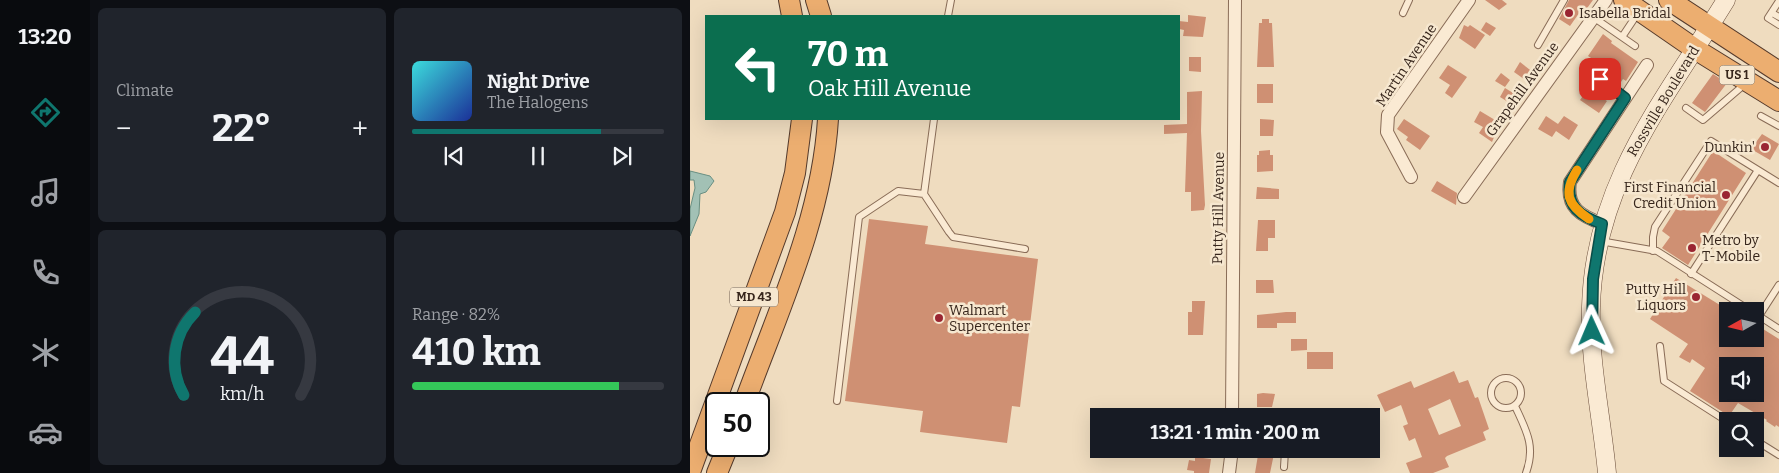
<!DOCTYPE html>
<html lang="en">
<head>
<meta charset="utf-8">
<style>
  body { margin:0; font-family:Bitter,serif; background:#20242c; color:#f1f3f6; height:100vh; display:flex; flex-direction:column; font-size:19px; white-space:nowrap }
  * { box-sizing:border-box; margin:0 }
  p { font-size:16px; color:#9ea1a6 }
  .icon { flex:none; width:28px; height:28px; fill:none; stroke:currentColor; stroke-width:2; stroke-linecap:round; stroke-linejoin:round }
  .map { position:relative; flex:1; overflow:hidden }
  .details { display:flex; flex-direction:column; gap:8px; padding:8px; background:#0d0f14; width:600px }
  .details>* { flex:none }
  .top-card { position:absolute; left:15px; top:15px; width:475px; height:105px; border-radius:0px; box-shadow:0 5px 20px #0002; background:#0b6e4f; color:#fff; overflow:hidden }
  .needle { width:32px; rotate:262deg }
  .fabs { position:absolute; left:1029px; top:302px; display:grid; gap:10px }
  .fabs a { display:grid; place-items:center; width:45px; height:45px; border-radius:0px; background:#171b24; box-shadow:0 5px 20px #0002; font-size:25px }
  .speed { position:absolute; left:15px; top:392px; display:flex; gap:10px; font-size:25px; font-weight:700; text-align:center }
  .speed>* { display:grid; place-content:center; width:65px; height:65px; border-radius:50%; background:#171b24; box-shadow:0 5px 20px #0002; line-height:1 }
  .speed .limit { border:2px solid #111; border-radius:8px; background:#fff; color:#111 }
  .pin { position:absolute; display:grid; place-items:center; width:42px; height:42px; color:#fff; margin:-21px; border-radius:10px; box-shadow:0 2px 8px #0006 }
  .me { position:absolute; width:55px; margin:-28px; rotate:359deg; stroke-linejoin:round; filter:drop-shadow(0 0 4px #0008) }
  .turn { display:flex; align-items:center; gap:18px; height:105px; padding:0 20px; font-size:22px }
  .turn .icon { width:65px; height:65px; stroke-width:2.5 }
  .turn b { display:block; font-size:35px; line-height:42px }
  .big { font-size:38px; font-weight:700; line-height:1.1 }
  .details .card { flex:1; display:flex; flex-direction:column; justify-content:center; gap:8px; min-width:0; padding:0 18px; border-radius:8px; background:#20242c }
  .details .dial { align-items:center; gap:0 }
  .dial svg { height:130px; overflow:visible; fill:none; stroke:#363941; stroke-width:7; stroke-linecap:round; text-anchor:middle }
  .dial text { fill:#f1f3f6; stroke:none }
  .song { display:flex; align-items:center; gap:15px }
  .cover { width:60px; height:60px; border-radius:8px; background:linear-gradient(135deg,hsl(180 70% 55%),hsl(230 70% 35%)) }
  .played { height:5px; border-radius:2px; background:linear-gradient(90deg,#0f766e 75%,#363941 75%) }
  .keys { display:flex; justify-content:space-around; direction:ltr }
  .heat { display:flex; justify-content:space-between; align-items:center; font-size:28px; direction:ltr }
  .charge { height:8px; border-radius:4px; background:linear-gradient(90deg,#34c759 82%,#363941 0) }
  .details .tiles { flex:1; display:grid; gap:8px; grid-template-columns:repeat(2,1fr) }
  .trip { position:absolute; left:400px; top:408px; width:290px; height:50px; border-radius:0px; background:#171b24; box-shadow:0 5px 20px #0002; font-weight:700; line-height:50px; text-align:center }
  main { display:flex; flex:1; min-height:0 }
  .tab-bar { display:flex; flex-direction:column; width:90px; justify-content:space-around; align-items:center; background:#090b0e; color:#9ea1a6 }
  .tab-bar .icon { width:35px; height:35px }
  .tab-bar .on { color:#0f766e }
  .tab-bar b { font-size:22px; color:#f1f3f6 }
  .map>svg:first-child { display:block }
  .water { fill:#a2c1b5; stroke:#698f82 }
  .building { fill:#cf9073; fill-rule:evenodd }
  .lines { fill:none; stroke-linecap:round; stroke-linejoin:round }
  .service-casing { stroke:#896c57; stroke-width:8 }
  .minor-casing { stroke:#896c57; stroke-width:14 }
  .secondary-casing { stroke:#6a4d3a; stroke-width:19 }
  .trunk-casing { stroke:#563b2c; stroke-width:22 }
  .service { stroke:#faead3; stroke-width:6 }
  .minor { stroke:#faead3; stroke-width:12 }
  .secondary { stroke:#faead3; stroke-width:18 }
  .trunk { stroke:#ecae70; stroke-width:20 }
  .route-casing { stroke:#0a4d48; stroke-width:12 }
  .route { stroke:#0f766e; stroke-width:9 }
  .slow { stroke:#f59e0b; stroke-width:9 }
  .poi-dot { fill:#9a2532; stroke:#f6e7cf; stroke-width:2 }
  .labels { text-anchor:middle; stroke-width:5; stroke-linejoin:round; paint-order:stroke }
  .shield { fill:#f6e7cf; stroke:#706052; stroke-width:1 }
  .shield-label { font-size:12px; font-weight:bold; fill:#37261c }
  .poi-label { font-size:14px; fill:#37261c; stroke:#f6e7cf; text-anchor:start }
  .street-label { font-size:14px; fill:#37261c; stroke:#f6e7cf }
</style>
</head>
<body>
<main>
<nav class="tab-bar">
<b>13:20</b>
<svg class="icon on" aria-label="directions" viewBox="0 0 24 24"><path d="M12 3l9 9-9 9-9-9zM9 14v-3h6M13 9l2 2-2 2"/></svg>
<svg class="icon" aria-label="music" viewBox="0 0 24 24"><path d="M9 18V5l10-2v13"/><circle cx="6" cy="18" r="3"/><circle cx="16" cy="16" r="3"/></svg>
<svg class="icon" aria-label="phone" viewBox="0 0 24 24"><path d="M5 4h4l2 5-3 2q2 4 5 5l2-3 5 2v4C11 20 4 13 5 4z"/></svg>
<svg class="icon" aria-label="climate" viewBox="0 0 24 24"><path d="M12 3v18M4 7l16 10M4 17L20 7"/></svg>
<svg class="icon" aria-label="car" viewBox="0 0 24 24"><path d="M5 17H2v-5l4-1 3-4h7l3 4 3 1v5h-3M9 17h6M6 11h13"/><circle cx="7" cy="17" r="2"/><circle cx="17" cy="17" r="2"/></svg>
</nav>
<section class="details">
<div class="tiles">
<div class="card"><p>Climate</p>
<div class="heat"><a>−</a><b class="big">22°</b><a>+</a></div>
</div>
<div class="card">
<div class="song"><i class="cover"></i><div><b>Night Drive</b><p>The Halogens</p></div></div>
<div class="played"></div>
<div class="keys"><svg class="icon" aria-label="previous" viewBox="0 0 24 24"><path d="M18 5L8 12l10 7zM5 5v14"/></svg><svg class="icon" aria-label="pause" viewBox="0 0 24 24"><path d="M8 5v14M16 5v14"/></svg><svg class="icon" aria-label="next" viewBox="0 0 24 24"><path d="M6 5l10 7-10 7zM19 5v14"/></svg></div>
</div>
<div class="card dial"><svg viewBox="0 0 100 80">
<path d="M14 69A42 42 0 1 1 86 69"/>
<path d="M14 69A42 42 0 0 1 21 18" stroke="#0f766e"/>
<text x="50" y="56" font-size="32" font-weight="700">44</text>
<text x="50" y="72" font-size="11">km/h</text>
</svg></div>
<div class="card"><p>Range · 82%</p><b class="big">410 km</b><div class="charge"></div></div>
</div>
</section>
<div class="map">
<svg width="1089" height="473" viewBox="0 0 1089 473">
  <rect width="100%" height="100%" fill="#efdcbf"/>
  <!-- water -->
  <path class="water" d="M0,171L20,176L24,181L16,192L10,194L9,214L0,236V209L5,188L4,180H0Z"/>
  <!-- building -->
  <path class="building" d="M795,0H812L817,4L809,10Z
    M879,0H903L895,11L892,9L880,26L869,19Z
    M498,15L516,17L513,37L493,36L494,30L489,29V21L498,22Z
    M572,19H579V23H582L584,67H567L569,23H572Z
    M796,22L806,28L800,36L791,30Z
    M774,25L778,27L780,25L795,35L785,49L769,38Z
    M913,34L922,41L921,43L948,62L936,81L933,79L931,82L924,77L926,74L898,56Z
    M499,57H511V72L499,71Z
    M830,62L844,73L838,82L824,72Z
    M758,65L777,77L762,98L755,93L760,85L749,78Z
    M811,73L820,80L815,87L805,81Z
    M1023,74L1037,83L1015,112L1002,103Z
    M567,84H583V103H567Z
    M815,88L828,96L823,105L810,97Z
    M898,89L917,101L909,113L890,100Z
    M512,91L511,131L515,205L514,210L501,211V192H495L497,133L474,134V125L497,124V92Z
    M790,111L810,123L802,142L789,133L793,127L784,122Z
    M856,116L868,124L874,116L888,125L879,140L866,131L862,137L848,129Z
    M570,119L584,120L583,136H570Z
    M714,119L740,136L730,150L716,140L718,137L707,129Z
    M1072,134L1089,144L1080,160L1061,149Z
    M580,150V155H583V171L567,172V155H569V151Z
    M1023,151L1056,173L998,265L972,248L980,237L972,231Z
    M747,181L767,193L766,205L741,191Z
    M567,187L589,189V199H566Z
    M179,219L238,226L235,244L348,259L330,407L322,406L317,443L230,432L233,411L155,401Z
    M568,220H585V238H578V251H566Z
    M986,278L1038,310V339H1065V324L1089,339V427L1086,425L1085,427L1076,421L1077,420L1048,403L1039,416L1000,391L1015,368L1002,359L1000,363L989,357L998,344L960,319ZM1038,366H1065V394H1038Z
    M566,280H583L584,293H566Z
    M502,301H515L513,335H498V312H502Z
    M596,312H606V323H587V328H567V315Z
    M601,339H617V350L601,351Z
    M617,352H643V369H617Z
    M764,371L769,383L778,380L785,398L788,397L799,429L793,432L796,440L757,456L755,458L759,467L743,473H720L716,463L732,457L725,438L719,441L713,426L718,424L711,405L695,412L687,395L721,381L724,388ZM760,399L771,426L749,435L738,409Z
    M573,393L585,394L582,407H567V394Z
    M569,449H585L580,473H565Z
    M505,457L521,459L519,473H504V471L497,470L499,460L505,461Z"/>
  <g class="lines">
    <!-- service casing -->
    <g class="service-casing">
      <path id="service" d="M1089,1L1078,18L1089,25
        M713,13L719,0
        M1082,13L1089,17
        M258,16L261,0
        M903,17L945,46
        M932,37L948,13
        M848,45L874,0
        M898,69L935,98
        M996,108L1013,120L1055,84
        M1071,116L1089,126
        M244,119L234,194L259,232L263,237L335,249
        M910,241L967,251L1061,311
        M963,251V237L965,227L1021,141L1089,183
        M1001,274L1068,170
        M1065,314L1069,316L1089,285
        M1069,316L1089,329
        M970,346L974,381L1038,422
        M801 393a15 15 0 1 1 30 0a15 15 0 1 1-30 0Z
        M147,401L169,217L208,191L234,194
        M825,406C836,430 846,446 836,473
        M1065,440L1089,455
        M592,449L595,451L594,467"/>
    </g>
    <!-- minor casing -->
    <g class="minor-casing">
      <path id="minor" d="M721,177L697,132L698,115L779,0
        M774,197L916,0
        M913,224C891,216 876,208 880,182L957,65
        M542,416L545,0
        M539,473L542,449"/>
    </g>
    <!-- secondary casing -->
    <g class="secondary-casing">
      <path id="secondary" d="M917,473C912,418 899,362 901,307C904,183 974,101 1036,0"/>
    </g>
    <!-- trunk casing -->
    <g class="trunk-casing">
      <path id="trunk" d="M99,0L102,16
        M126,0L131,16
        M934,0L1005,49L1089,101
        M979,0L1089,72
        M54,404C88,311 132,218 138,119
        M0,472L95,212L105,173L112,119
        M27,473L38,446"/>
    </g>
    <!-- service -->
    <use href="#service" class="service"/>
    <!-- minor -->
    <use href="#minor" class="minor"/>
    <!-- secondary -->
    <use href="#secondary" class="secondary"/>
    <!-- trunk -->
    <use href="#trunk" class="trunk"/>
  </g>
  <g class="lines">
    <!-- route casing -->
    <g class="route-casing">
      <path id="route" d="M902,331L903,279L912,224C891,216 876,208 880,182L935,98L910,79"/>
    </g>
    <!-- route -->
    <use href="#route" class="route"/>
    <!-- slow -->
    <path class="slow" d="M887,170C873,193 877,204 899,219"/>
  </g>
  <!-- markers -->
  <g class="poi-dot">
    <circle cx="879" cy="13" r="5"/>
    <circle cx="1075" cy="147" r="5"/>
    <circle cx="1036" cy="195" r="5"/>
    <circle cx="1002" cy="248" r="5"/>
    <circle cx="1006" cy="297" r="5"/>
    <circle cx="249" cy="318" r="5"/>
  </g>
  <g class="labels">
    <!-- shield labels -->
    <g class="shield">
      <rect x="1029.5" y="65.5" width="35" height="19" rx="4"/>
      <rect x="40" y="287.5" width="48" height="19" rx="4"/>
    </g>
    <g class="shield-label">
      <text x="1047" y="79">US 1</text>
      <text x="64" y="301">MD 43</text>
    </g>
    <!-- poi labels -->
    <g class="poi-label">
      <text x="889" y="18">Isabella Bridal</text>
      <text x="1065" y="152" text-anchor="end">Dunkin'</text>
      <text x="1026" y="192" text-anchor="end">First Financial<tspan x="1026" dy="16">Credit Union</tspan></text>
      <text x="1012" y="245">Metro by<tspan x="1012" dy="16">T-Mobile</tspan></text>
      <text x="996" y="294" text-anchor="end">Putty Hill<tspan x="996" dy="16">Liquors</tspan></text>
      <text x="259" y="315">Walmart<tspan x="259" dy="16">Supercenter</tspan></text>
    </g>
    <!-- street labels -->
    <g class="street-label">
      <text transform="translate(716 65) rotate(-56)" y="5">Martin Avenue</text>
      <text transform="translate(832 89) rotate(-54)" y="5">Grapehill Avenue</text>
      <text transform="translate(973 101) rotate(-59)" y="5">Rossville Boulevard</text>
      <text transform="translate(528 208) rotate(-89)" y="5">Putty Hill Avenue</text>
    </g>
  </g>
</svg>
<div class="fabs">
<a><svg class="needle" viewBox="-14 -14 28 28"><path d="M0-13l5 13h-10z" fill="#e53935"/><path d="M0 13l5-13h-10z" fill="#9ea1a6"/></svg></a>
<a><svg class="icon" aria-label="sound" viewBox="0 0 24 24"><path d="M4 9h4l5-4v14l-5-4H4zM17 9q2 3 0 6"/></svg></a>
<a><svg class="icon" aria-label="search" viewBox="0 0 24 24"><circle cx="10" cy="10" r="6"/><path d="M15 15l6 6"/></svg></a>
</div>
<div class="speed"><div class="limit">50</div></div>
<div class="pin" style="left:910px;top:79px;background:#d93025"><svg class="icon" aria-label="arrive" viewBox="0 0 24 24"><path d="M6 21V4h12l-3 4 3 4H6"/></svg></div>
<svg class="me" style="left:902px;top:331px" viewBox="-20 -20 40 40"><path d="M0-17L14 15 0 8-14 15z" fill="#0f766e" stroke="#fff" stroke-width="4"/></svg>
<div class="trip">13:21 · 1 min · 200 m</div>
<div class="top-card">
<div class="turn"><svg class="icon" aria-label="left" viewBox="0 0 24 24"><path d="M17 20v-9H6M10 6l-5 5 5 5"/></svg><div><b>70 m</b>Oak Hill Avenue</div></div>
</div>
</div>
</main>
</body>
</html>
